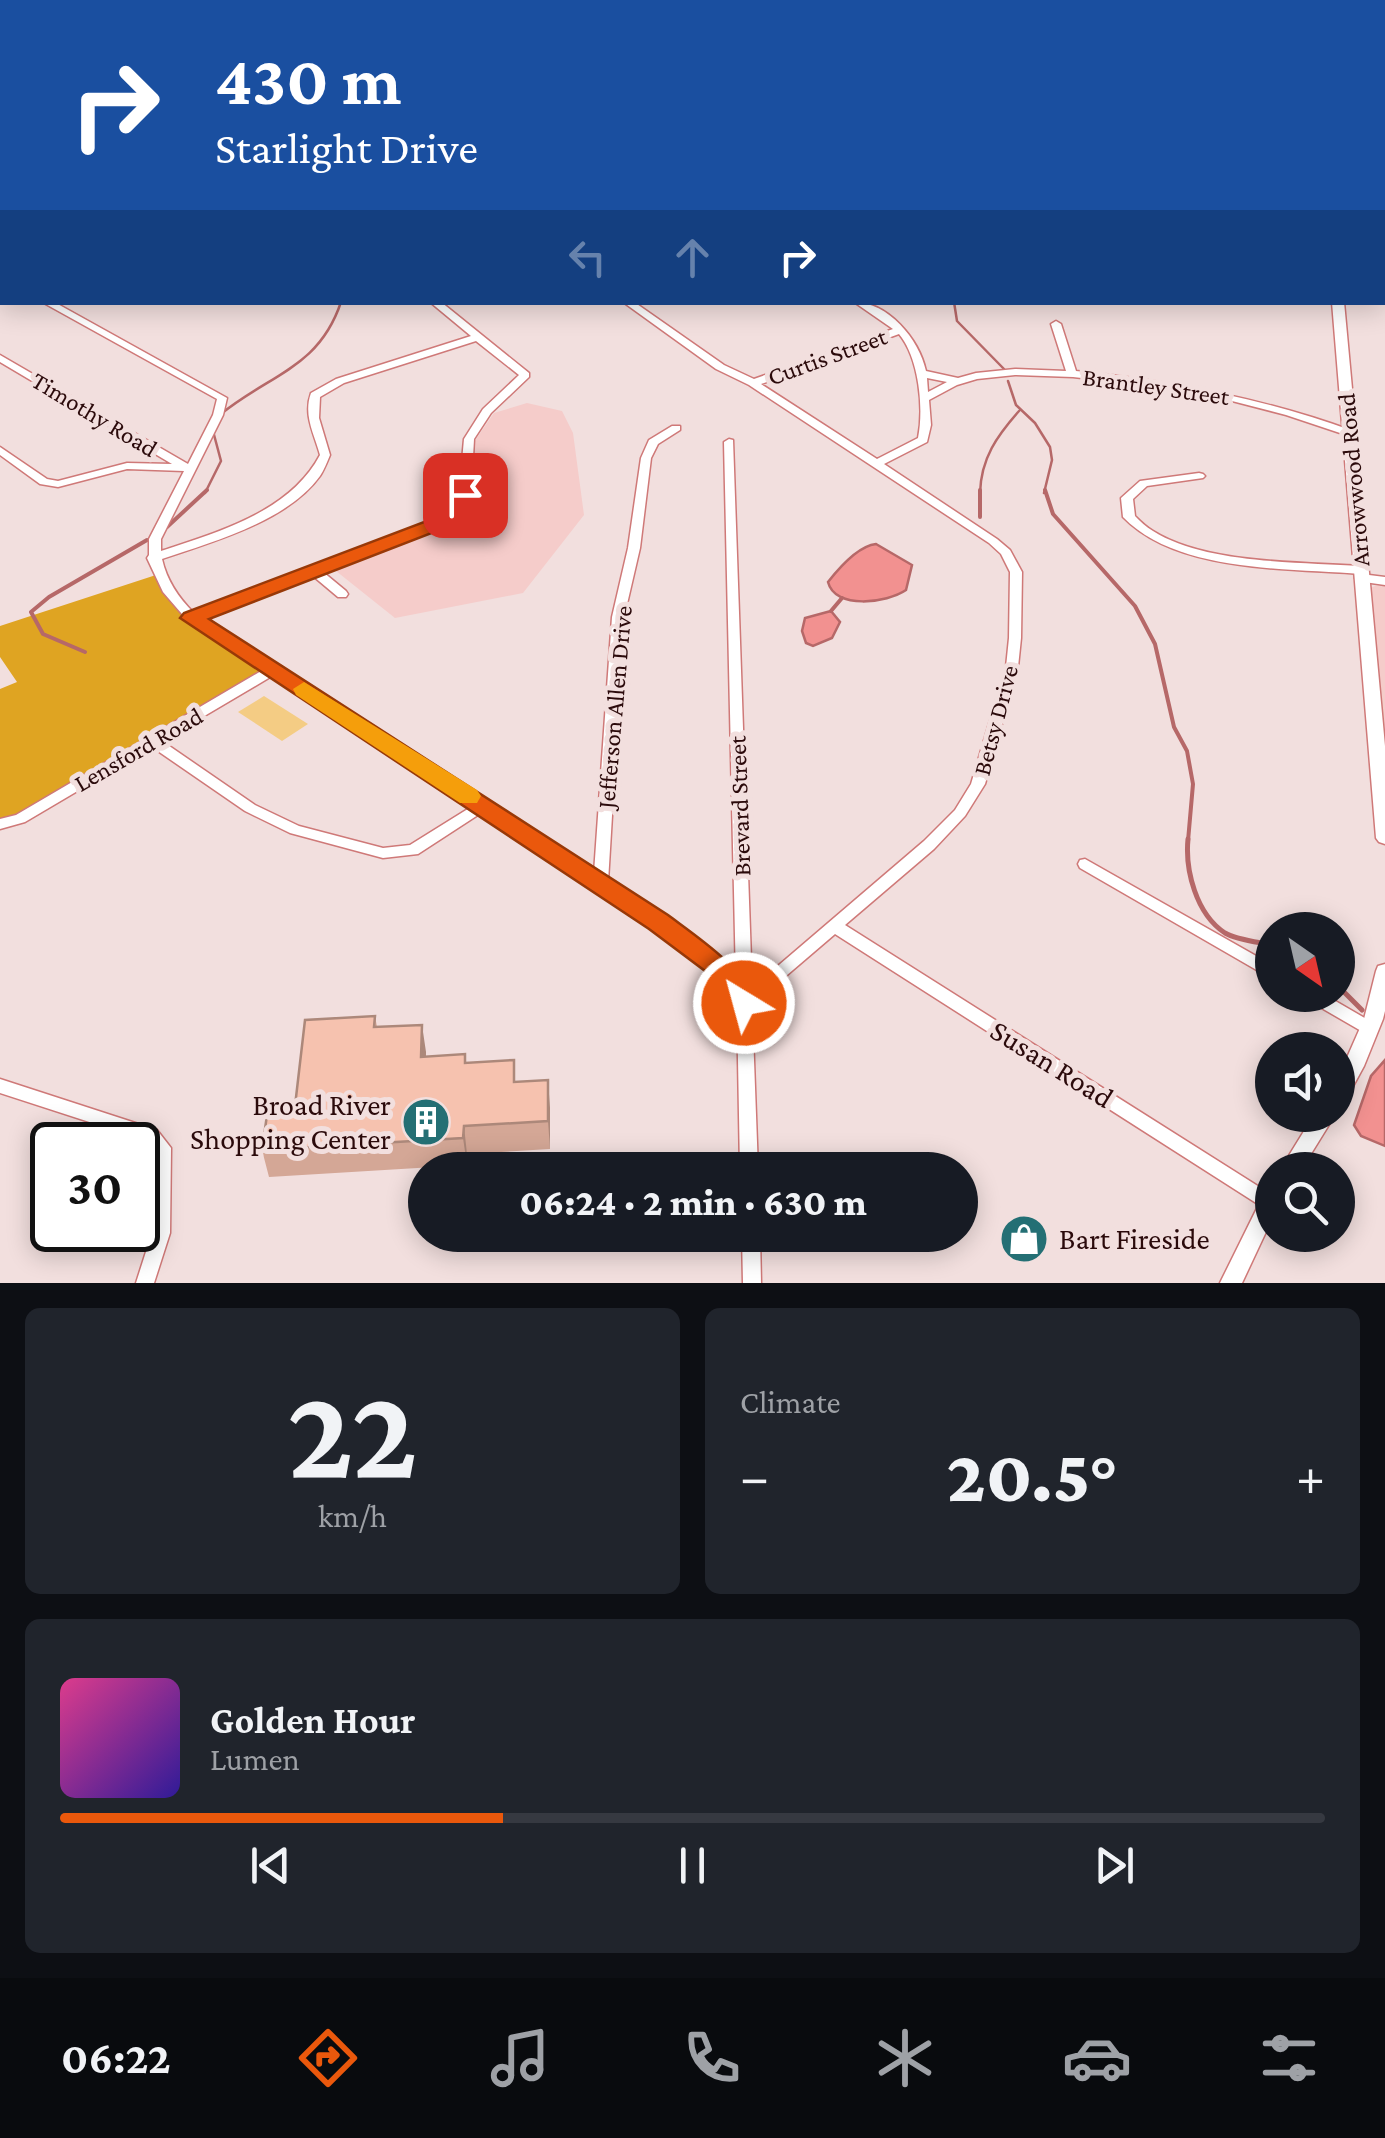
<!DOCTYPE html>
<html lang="en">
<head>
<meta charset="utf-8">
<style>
  body { margin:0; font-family:"Crimson Pro",serif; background:#20242c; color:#f1f3f6; height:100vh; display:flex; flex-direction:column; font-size:38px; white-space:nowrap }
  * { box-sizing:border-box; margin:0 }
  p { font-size:32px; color:#9ea1a6 }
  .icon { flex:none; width:55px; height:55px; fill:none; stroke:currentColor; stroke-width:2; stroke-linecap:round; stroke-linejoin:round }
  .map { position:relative; height:1283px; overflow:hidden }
  .drawer { display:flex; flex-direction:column; gap:25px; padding:25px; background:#0d0f14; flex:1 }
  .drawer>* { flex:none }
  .banner { position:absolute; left:0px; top:0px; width:1385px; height:305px; box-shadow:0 5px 25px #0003; background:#1a4fa0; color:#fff; overflow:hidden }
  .needle { width:65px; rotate:146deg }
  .fabs { position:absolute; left:1255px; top:912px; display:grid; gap:20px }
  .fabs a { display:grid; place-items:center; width:100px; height:100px; border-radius:50%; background:#171b24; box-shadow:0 5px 25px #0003; font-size:50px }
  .speed { position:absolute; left:30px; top:1122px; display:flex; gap:20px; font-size:50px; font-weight:700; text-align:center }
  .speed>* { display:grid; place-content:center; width:130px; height:130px; border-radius:50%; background:#171b24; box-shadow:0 5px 25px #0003; line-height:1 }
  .speed .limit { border:5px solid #111; border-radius:15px; background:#fff; color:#111 }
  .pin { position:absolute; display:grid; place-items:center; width:85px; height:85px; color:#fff; margin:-42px; border-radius:20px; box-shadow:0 5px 15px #0006 }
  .me { position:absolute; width:110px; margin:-55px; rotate:323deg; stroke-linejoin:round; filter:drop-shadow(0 0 8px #0008) }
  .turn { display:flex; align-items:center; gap:35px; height:210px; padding:0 50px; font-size:45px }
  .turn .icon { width:130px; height:130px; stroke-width:2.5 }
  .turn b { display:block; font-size:70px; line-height:85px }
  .lanes { display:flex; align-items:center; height:95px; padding:0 50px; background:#0003; justify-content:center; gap:50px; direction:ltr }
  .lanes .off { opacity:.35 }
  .big { font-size:75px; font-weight:800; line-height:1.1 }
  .drawer .card { flex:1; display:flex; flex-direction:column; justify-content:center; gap:15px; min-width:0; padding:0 35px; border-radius:15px; background:#20242c }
  .drawer .dial { align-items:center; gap:0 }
  .dial b { font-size:130px; line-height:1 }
  .song { display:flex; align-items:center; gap:30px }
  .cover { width:120px; height:120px; border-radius:15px; background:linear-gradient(135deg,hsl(330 70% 55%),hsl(250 70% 35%)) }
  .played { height:10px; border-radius:5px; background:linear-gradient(90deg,#ea580c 35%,#363941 35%) }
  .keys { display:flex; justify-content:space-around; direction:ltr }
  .heat { display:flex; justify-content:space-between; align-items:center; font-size:55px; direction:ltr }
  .drawer .tiles { flex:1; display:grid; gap:25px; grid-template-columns:1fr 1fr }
  .card:last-child { grid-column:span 2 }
  .trip { position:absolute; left:408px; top:1152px; width:570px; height:100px; border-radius:50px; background:#171b24; box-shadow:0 5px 25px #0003; font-weight:800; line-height:100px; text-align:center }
  .tabs { display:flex; height:160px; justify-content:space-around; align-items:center; background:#090b0e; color:#9ea1a6 }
  .tabs .icon { width:70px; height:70px }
  .tabs .active { color:#ea580c }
  .tabs b { font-size:45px; color:#f1f3f6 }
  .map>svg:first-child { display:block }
  .built { fill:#f5ccca }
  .green { fill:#f4cc84 }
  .forest { fill:#dfa422 }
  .water { fill:#f29190; stroke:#b66868; stroke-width:2.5 }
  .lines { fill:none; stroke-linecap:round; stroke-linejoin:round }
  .stream-far2 { stroke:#b66868; stroke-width:2.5 }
  .stream-far1 { stroke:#b66868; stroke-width:4 }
  .stream { stroke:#b66868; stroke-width:5 }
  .minor-casing { stroke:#cf7978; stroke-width:3 }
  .tertiary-casing { stroke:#cf7978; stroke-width:3 }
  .motorway-casing { stroke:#cf7978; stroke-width:3 }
  .minor { fill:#fff; fill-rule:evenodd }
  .tertiary { fill:#fff; fill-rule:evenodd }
  .motorway { fill:#fff; fill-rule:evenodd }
  .wall { fill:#d4a796 }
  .shaded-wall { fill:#ac887a }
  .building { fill:#f6c2af; stroke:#ac887a; stroke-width:2.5 }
  .route { fill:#ea580c; stroke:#983908; stroke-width:2.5 }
  .slow { fill:#f59e0b }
  .labels { text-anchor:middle; stroke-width:10; stroke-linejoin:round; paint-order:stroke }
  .street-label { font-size:25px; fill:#2b0a0b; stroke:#f2dfde }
  .near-street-label { font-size:30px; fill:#2b0a0b; stroke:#f2dfde }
  .near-poi-label { font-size:30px; fill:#2b0a0b; stroke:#f2dfde; text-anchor:end }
</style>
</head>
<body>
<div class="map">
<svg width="1385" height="1283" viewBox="0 0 1385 1283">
  <rect width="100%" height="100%" fill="#f2dfde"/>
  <!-- built -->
  <path class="built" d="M527,403L562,411L573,433L584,515L523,593L395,618L331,567L436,529L461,510L473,491L474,442L494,413Z
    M1375,586H1385V734L1370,588Z"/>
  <!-- green -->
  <path class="green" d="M264,696L308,724L282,741L238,712Z"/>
  <!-- forest -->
  <path class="forest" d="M482,0H1385V32L1382,2H472Z
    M159,574L177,604L274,669L0,824V689L17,682L0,657V626Z"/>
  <!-- water -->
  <path class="water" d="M876,544L912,565L906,590C887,603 835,610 828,582C839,568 858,546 876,544Z
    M831,611L840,622L832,638L813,646L806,643L802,631L805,618Z
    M1385,1060V1146L1361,1136L1354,1125L1371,1076Z"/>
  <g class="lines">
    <!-- stream-far2 -->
    <path class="stream-far2" d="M954,302L957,321L1004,369
      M1008,381L1016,405L1035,423L1050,447L1052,460L1044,493
      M221,414C270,374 319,368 341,302
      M205,493L221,461L213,431
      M980,493C981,458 997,436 1019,411"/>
    <!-- stream-far1 -->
    <path class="stream-far1" d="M980,490V517
      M1045,490L1053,514L1135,606L1155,644L1174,727L1187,751L1193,784L1188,841
      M167,527L207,490
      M831,611L842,598
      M85,652L43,634L31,612L49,597L147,540"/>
    <!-- stream -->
    <path class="stream" d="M1188,839C1185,870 1196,914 1225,933C1237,940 1258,942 1272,945
      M1338,986L1362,1010"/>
    <!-- minor casing -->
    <g class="minor-casing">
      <path id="minor" d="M0,133H2V137H0Z
        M0,169L2,170V174L0,175Z
        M0,276L2,277V283L0,282Z
        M42,302H54L227,398L223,415L161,539V551C218,532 290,512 320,455C314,433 303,415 311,393L336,379L471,336L430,302H441L529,373V377L491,413L474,439L471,495L438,527L323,572L346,591L348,594L346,597H338L313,576L201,619L273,665L279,666L280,670L594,873L612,617L628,548L641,458L649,440L672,426H680V430L658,444L651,458L640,548L624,617L608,882C653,911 703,939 736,981L724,442L729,439L733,440L752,988L924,841L955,810L971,784L1006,667L1009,638L1010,572L1001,554L989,543L749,385L716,369L623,302H634L724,365L754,379L893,329L854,302C888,302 919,339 926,371L958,378L976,373L1015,369L1066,371L1051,324L1056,321L1061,324L1076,371C1171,381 1263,398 1353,431L1354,433L1349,436L1286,415L1232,401L1143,385L1073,377L1015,375L977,379L957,385L929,400L931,425L927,442L884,464L997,539L1010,550L1022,572L1021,638L1018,667L985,784L965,816L934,849L845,925L1272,1195V1210L1264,1208L835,934L752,1005L758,1170H740L737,1005L709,968L653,926L481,813L418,854L383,858L290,833L245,811L152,747L25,822L0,829V819L16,815L263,670L188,621L163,592L147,558L149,555V539L184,471L127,469L58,487L40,484L0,455V447L47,479L58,481L127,463L172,464L0,362V355L188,464L213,415L217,399ZM899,334C919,358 924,408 918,438L877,459L761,384ZM476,341L519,375L483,409L464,439L459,494L430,523L194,613C178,597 167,581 162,559C212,542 288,521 320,476C324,470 327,462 330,455L319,418L320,397L344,383ZM927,378L947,382L928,392ZM272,676L471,807L410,845L383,848L299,826L255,805L162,741Z
        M1199,473L1203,474L1205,476L1203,478L1147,486L1133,499L1135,516C1140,521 1146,527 1153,531C1205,564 1300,562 1361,566L1367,570L1361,574C1288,568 1177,573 1123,517L1121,498L1140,481Z
        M1361,574L1385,577V585L1357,581L1355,578Z
        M1085,859L1272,965V978L1267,976L1080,868L1078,864L1080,860Z
        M1304,995H1325L1375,1024L1377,1028L1375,1032L1369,1034L1363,1032L1306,999Z
        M0,1079L157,1130L171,1148L170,1233L154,1283H136L152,1233L154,1150L145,1140L0,1093Z
        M742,1235H760L761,1283H743Z"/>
    </g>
    <!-- tertiary casing -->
    <g class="tertiary-casing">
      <path id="tertiary" d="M1382,161H1385V167H1382Z
        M0,195H2V202H0Z
        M1382,255H1385V262H1382Z
        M1332,302H1344L1385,746V844L1379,842L1376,838Z
        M1385,964V1011L1383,1019L1364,1066L1345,1101L1338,1103V1078L1364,1019L1376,971L1378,966Z
        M1314,1115H1335L1301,1170H1280Z
        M1272,1189V1219L1242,1283H1220L1265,1192Z"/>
    </g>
    <!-- motorway casing -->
    <g class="motorway-casing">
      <path id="motorway" d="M1382,102H1385V110H1382Z
        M1382,132H1385V141H1382Z
        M0,158L2,159V167L0,168Z"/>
    </g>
    <!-- minor -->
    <use href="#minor" class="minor"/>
    <!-- tertiary -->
    <use href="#tertiary" class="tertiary"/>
    <!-- motorway -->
    <use href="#motorway" class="motorway"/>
  </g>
  <!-- wall -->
  <path class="wall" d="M375,1016L377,1027L426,1052V1056L466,1063L516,1082L548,1080L550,1149L467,1154V1165L269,1177L262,1150L295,1106Z"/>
  <!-- shaded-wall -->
  <path class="shaded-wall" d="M422,1025L426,1052L425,1084L421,1057Z
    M548,1080L550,1108V1149L548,1121Z
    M464,1126L467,1154V1165L463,1138Z"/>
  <!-- building -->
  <path class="building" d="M375,1016L374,1027L422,1025L421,1057L465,1054V1063L514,1060V1082L548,1080V1121L464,1126L463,1138L262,1150L268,1108L295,1106L305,1020Z"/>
  <!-- route -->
  <path class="route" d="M465,489L475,495L442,529L209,619L668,915C703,941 738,964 759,1003L755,1011L744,1014L734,1011L705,971L649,929L180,618L184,613L427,521L458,491Z"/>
  <!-- slow -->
  <path class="slow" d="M304,682L477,790L481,796L477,803H460L296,695L293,689Z"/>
  <!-- icons -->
  <defs>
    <g id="building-disc" transform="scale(2.5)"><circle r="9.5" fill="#246f74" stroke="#f2dfde"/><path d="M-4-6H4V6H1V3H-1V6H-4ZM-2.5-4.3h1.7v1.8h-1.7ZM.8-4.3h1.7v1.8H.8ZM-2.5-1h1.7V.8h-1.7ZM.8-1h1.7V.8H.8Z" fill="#fff"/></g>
    <g id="shop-disc" transform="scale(2.5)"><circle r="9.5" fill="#246f74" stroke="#f2dfde"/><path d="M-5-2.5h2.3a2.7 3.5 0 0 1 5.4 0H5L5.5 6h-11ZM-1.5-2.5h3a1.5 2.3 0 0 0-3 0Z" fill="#fff"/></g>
  </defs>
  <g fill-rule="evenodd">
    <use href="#building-disc" x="426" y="1122"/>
    <use href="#shop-disc" x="1024" y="1239"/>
  </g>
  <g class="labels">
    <!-- street labels -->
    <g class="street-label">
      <text transform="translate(827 356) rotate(-20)" y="9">Curtis Street</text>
      <text transform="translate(1156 386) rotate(8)" y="9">Brantley Street</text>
      <text transform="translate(95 414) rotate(31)" y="9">Timothy Road</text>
      <text transform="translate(1353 480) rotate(-95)" y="9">Arrowwood Road</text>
      <text transform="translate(614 707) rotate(-85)" y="9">Jefferson Allen Drive</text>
      <text transform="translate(995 720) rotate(-75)" y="9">Betsy Drive</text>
      <text transform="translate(138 749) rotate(-30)" y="9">Lensford Road</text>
      <text transform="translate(739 806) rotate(-92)" y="9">Brevard Street</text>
    </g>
    <!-- near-street labels -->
    <g class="near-street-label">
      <text transform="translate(1052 1064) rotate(32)" y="10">Susan Road</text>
    </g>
    <!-- near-poi labels -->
    <g class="near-poi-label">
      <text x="391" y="1115">Broad River<tspan x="391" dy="34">Shopping Center</tspan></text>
      <text x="1059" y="1249" text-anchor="start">Bart Fireside</text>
    </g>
  </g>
</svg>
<div class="fabs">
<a><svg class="needle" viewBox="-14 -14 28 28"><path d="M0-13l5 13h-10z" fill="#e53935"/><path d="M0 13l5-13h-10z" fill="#9ea1a6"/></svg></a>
<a><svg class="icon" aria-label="sound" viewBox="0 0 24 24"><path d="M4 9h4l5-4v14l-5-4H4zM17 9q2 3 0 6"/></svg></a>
<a><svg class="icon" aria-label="search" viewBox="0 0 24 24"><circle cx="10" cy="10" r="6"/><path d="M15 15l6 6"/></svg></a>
</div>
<div class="speed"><div class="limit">30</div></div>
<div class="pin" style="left:465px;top:495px;background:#d93025"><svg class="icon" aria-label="arrive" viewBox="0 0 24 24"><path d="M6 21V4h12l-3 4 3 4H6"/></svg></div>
<svg class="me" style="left:744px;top:1003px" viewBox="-20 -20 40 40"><circle r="17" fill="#ea580c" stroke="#fff" stroke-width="3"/><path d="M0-11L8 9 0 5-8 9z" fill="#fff"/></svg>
<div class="trip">06:24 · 2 min · 630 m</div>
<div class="banner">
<div class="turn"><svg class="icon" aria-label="right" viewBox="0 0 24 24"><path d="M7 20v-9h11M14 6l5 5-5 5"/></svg><div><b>430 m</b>Starlight Drive</div></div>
<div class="lanes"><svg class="icon off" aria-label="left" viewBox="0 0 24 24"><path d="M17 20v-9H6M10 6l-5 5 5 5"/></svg><svg class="icon off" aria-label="ahead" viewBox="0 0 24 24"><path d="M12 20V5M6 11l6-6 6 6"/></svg><svg class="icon" aria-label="right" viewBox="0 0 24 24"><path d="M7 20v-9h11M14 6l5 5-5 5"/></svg></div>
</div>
</div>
<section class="drawer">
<div class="tiles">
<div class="card dial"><b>22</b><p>km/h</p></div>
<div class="card"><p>Climate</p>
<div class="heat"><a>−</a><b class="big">20.5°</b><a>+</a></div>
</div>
<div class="card">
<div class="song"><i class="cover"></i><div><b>Golden Hour</b><p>Lumen</p></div></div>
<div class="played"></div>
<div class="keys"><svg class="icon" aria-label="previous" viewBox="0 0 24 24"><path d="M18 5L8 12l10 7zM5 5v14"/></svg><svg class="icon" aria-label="pause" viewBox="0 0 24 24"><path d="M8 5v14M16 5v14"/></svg><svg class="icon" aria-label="next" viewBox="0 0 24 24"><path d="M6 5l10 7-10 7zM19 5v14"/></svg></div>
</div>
</div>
</section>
<nav class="tabs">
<b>06:22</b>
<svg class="icon active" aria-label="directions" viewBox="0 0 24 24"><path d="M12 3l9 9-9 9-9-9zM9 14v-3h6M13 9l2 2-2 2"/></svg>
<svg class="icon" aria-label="music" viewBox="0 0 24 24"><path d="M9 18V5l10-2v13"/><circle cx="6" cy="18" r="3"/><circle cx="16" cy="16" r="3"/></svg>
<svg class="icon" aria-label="phone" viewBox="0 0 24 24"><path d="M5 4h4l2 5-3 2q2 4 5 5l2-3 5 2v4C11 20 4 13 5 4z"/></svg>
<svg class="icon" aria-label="climate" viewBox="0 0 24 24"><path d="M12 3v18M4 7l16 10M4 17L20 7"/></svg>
<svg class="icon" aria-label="car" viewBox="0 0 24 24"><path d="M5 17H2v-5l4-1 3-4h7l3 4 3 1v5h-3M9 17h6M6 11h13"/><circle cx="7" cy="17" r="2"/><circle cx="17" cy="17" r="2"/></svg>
<svg class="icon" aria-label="filters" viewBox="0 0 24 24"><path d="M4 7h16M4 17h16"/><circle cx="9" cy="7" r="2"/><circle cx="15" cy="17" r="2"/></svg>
</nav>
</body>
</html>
